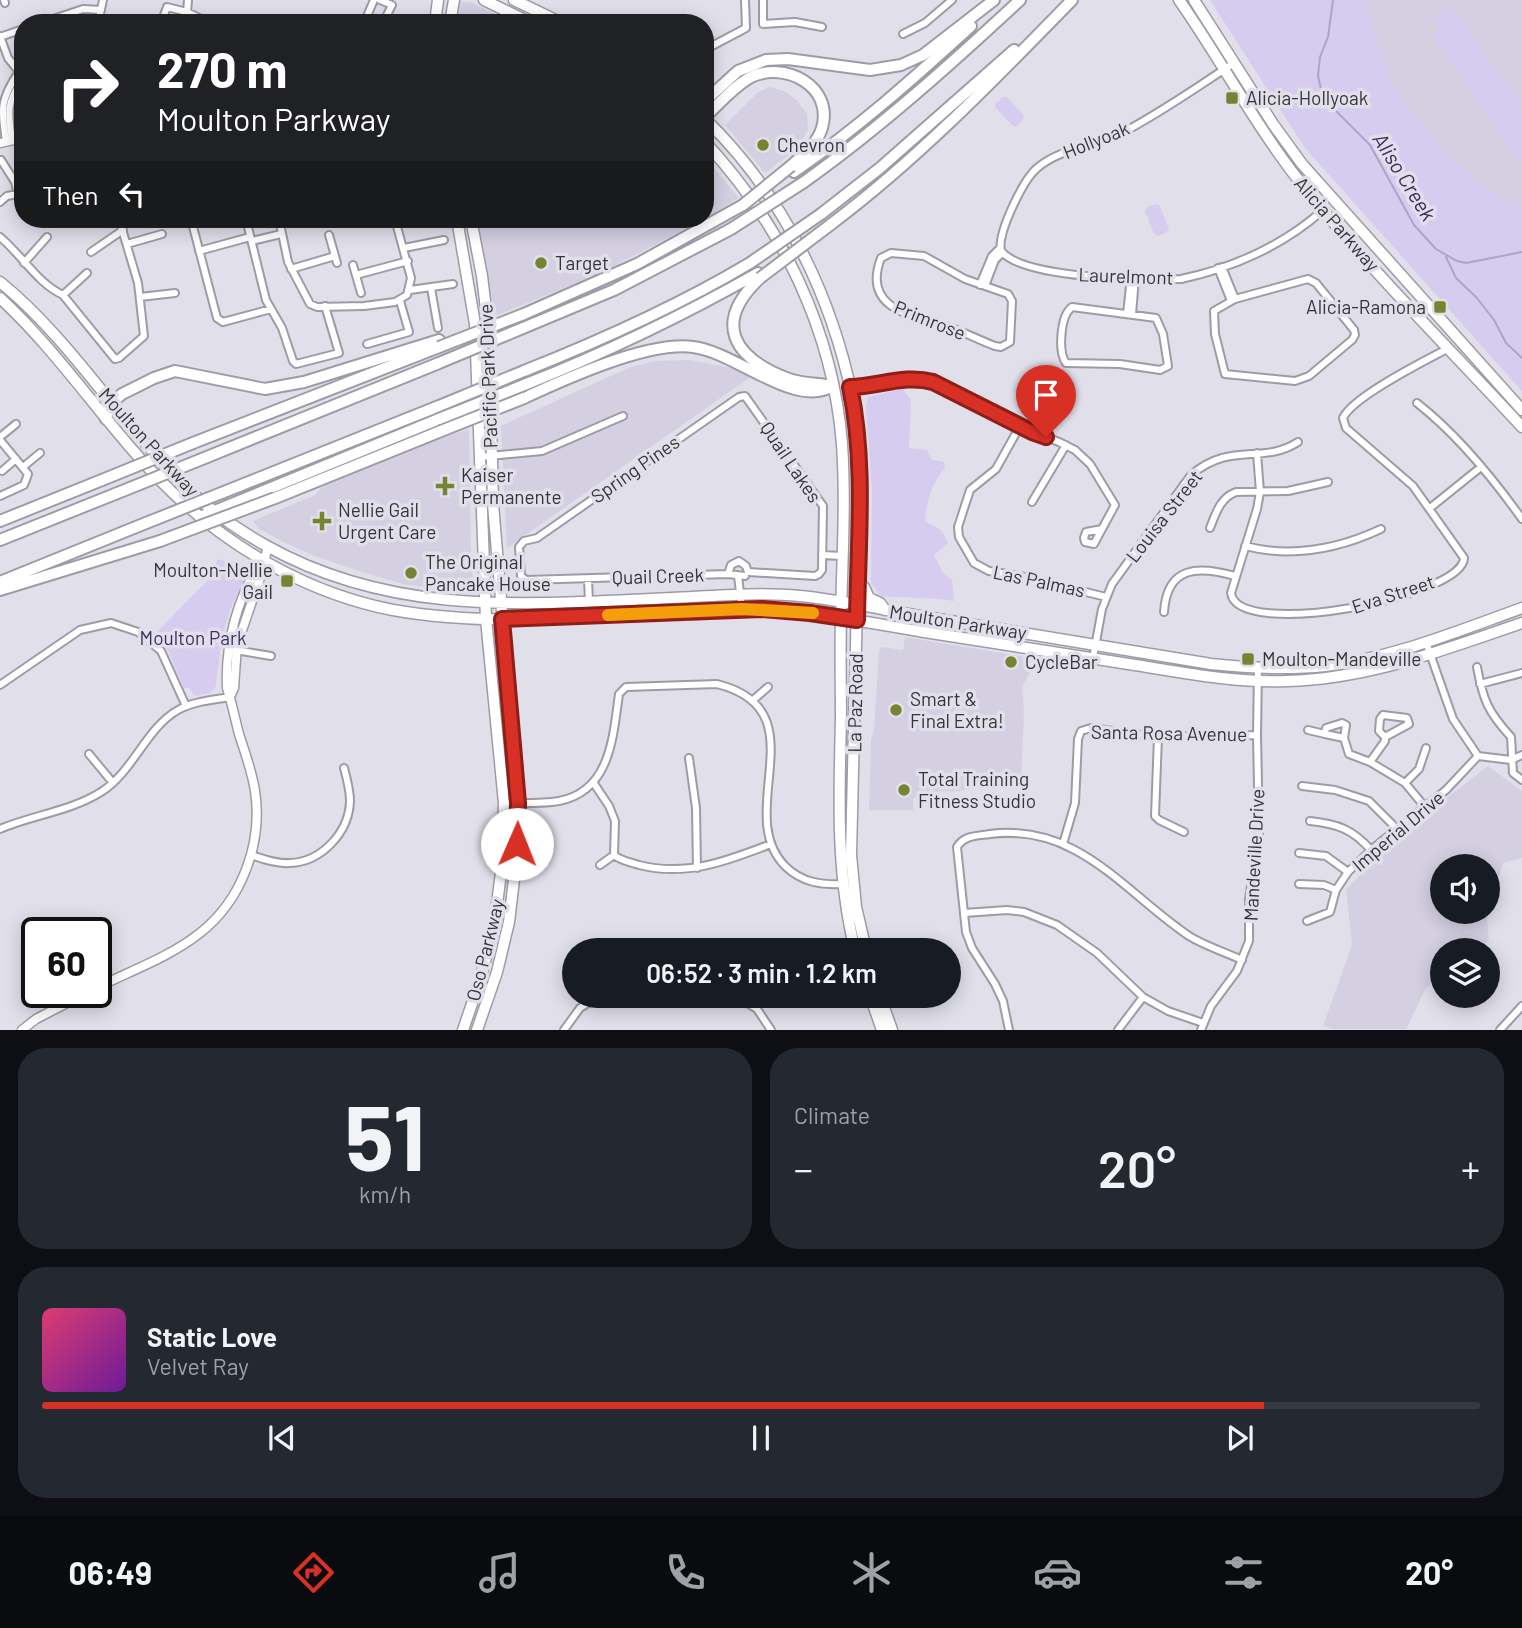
<!DOCTYPE html>
<html lang="en">
<head>
<meta charset="utf-8">
<style>
  body { margin:0; font-family:Barlow,sans-serif; background:#242831; color:#f1f3f6; height:100vh; display:flex; flex-direction:column; font-size:26px; white-space:nowrap }
  * { box-sizing:border-box; margin:0 }
  p { font-size:23px; color:#9ea1a6 }
  .icon { flex:none; width:38px; height:38px; fill:none; stroke:currentColor; stroke-width:2; stroke-linecap:round; stroke-linejoin:round }
  .map { position:relative; height:1030px; overflow:hidden }
  .panel { display:flex; flex-direction:column; gap:18px; padding:18px; background:#0d0f14; flex:1 }
  .panel>* { flex:none }
  .banner { position:absolute; left:14px; top:14px; width:700px; height:214px; border-radius:28px; box-shadow:0 4px 18px #0003; background:#202124; color:#fff; overflow:hidden }
  .controls { position:absolute; left:1430px; top:854px; display:grid; gap:14px }
  .controls a { display:grid; place-items:center; width:70px; height:70px; border-radius:50%; background:#171b24; box-shadow:0 4px 18px #0003; font-size:35px }
  .speed { position:absolute; left:21px; top:917px; display:flex; gap:14px; font-size:35px; font-weight:700; text-align:center }
  .speed>* { display:grid; place-content:center; width:91px; height:91px; border-radius:50%; background:#171b24; box-shadow:0 4px 18px #0003; line-height:1 }
  .speed .limit { border:4px solid #111; border-radius:10px; background:#fff; color:#111 }
  .pin { position:absolute; display:grid; place-items:center; width:60px; height:60px; color:#fff; margin:-72px -30px; border-radius:50% 50% 50% 0; rotate:-45deg; box-shadow:0 0 7px #0007 }
  .pin .icon { rotate:45deg }
  .me { position:absolute; width:77px; margin:-38px; rotate:1deg; stroke-linejoin:round; filter:drop-shadow(0 0 5px #0008) }
  .turn { display:flex; align-items:center; gap:24px; height:147px; padding:0 28px; font-size:32px }
  .turn .icon { width:91px; height:91px; stroke-width:2.5 }
  .turn b { display:block; font-size:49px; line-height:60px }
  .then { display:flex; align-items:center; height:66px; padding:0 28px; background:#0003; gap:14px; font-size:26px }
  .big { font-size:52px; font-weight:600; line-height:1.1 }
  .panel .widget { flex:1; display:flex; flex-direction:column; justify-content:center; gap:10px; min-width:0; padding:0 24px; border-radius:28px; background:#242831 }
  .panel .dial { align-items:center; gap:0 }
  .dial b { font-size:91px; line-height:1 }
  .song { display:flex; align-items:center; gap:21px }
  .cover { width:84px; height:84px; border-radius:10px; background:linear-gradient(135deg,hsl(340 70% 55%),hsl(280 70% 35%)) }
  .played { height:7px; border-radius:4px; background:linear-gradient(90deg,#d93025 85%,#363941 85%) }
  .keys { display:flex; justify-content:space-around; direction:ltr }
  .heat { display:flex; justify-content:space-between; align-items:center; font-size:38px; direction:ltr }
  .panel .tiles { flex:1; display:grid; gap:18px; grid-template-columns:1fr 1fr }
  .widget:last-child { grid-column:span 2 }
  .trip { position:absolute; left:562px; top:938px; width:399px; height:70px; border-radius:35px; background:#171b24; box-shadow:0 4px 18px #0003; font-weight:600; line-height:70px; text-align:center }
  .menu { display:flex; height:112px; justify-content:space-around; align-items:center; background:#090b0e; color:#9ea1a6 }
  .menu .icon { width:49px; height:49px }
  .menu .active { color:#d93025 }
  .menu b { font-size:32px; color:#f1f3f6 }
  .map>svg:first-child { display:block }
  .built { fill:#d4d0e2; fill-rule:evenodd }
  .green { fill:#d5ccef }
  .lines { fill:none; stroke-linecap:round; stroke-linejoin:round }
  .stream { stroke:#aea4cb; stroke-width:2 }
  .minor-casing { stroke:#9e9ba6; stroke-width:10 }
  .tertiary-casing { stroke:#9e9ba6; stroke-width:11 }
  .primary-casing { stroke:#9e9ba6; stroke-width:13 }
  .motorway-casing { stroke:#9e9ba6; stroke-width:14 }
  .minor { stroke:#fff; stroke-width:6 }
  .tertiary { stroke:#fff; stroke-width:8 }
  .primary { stroke:#fff; stroke-width:10 }
  .motorway { stroke:#fff; stroke-width:10 }
  .motorway-bridge-casing { stroke:#9e9ba6; stroke-width:14; stroke-linecap:butt }
  .motorway-bridge { stroke:#fff; stroke-width:10 }
  .route-casing { stroke:#8d1f18; stroke-width:18 }
  .route { stroke:#d93025; stroke-width:12 }
  .slow { stroke:#f59e0b; stroke-width:12 }
  .poi-dot { fill:#778331; stroke:#e1dfea; stroke-width:2.5 }
  .labels { text-anchor:middle; stroke-width:7; stroke-linejoin:round; paint-order:stroke }
  .poi-label { font-size:19px; fill:#353438; stroke:#e1dfea; text-anchor:start }
  .street-label { font-size:19px; fill:#353438; stroke:#e1dfea }
  .park-label { font-size:19px; fill:#3f2f61; stroke:#e1dfea }
  .water-label { font-size:21px; font-style:italic; fill:#3d2c5e; stroke:#e1dfea }
</style>
</head>
<body>
<div class="map">
<svg width="1522" height="1030" viewBox="0 0 1522 1030">
  <rect width="100%" height="100%" fill="#e1dfea"/>
  <!-- built -->
  <path class="built" d="M1364,0H1522V200L1507,203L1449,157L1393,88Z
    M460,2H470L515,23H457Z
    M769,87L784,91L797,100L807,114L808,130L798,148L765,173L725,125L757,93Z
    M705,157L739,198L705,219Z
    M476,219H705L598,274L495,316Z
    M690,360L741,370L752,376L507,548L501,426L628,368L655,361Z
    M469,429L471,557L474,588L471,593L403,584L362,572L317,557L283,542L258,528L253,521L315,495L325,484L400,453Z
    M905,637L1038,659L1022,687L1024,711L1021,781L959,791L921,792L913,799V810H869L871,740L874,730L879,651L882,647L903,650Z
    M1488,766L1522,791V858L1503,863L1487,919L1489,941L1477,950H1442V976L1426,988L1406,1029H1333L1323,1026L1352,945L1346,890L1391,841ZM1442,866H1488V912H1442Z"/>
  <!-- green -->
  <path class="green" d="M1210,0H1364L1393,88L1449,157L1507,203L1522,200V391L1305,148Z
    M1450,7L1457,17L1459,16L1522,105V158L1518,161L1432,36L1440,29L1433,19Z
    M1003,97H1007L1024,116L1023,120L1016,127L1013,126L995,107V104Z
    M1156,204L1159,205L1169,229L1167,232L1158,236L1154,234L1145,211L1147,207Z
    M903,389L911,400L909,448L927,450L932,460L944,462L945,468C932,482 927,501 925,521L941,530L948,543L934,555L943,573L952,580L954,601C930,597 905,598 881,596L871,583L872,491L866,408L868,397Z
    M218,559L242,567L246,579C224,611 220,649 216,686L210,693L195,696L189,688H184L168,650L154,635L209,579Z"/>
  <g class="lines">
    <!-- stream -->
    <path class="stream" d="M1333,0L1328,37L1320,57L1318,76L1321,89L1328,103L1370,145L1414,225L1436,249L1457,261L1466,263L1522,252
      M1446,257L1456,278L1477,298L1494,320L1506,343L1522,358"/>
    <!-- minor casing -->
    <g class="minor-casing">
      <path id="minor" d="M4,0L5,3
        M380,0L392,5L383,23
        M763,0V24L795,22L822,27
        M187,12L188,0
        M41,23L83,9L101,10
        M98,23L103,0
        M161,23L167,7L187,12L209,23
        M364,23L374,0
        M903,34L925,23L952,0
        M0,36L8,58L21,74
        M0,37L23,29
        M710,47L746,28L745,0
        M1234,63C1197,87 1159,114 1120,134C1093,146 1058,149 1036,169C1023,181 997,233 1001,251C1024,279 1144,280 1181,279C1233,268 1284,245 1323,210
        M12,140C8,113 6,102 23,79
        M6,141C1,110 0,99 19,72
        M1,160L15,182L18,194
        M0,202L7,196L23,193
        M191,219L217,318L223,322L271,309
        M246,219L266,300L282,328L293,361L296,364L339,353L325,306
        M279,219L288,262L310,304L317,307L364,306L395,302L407,295L411,278L395,219
        M350,222L363,219
        M329,235L337,263
        M0,237C22,255 37,283 63,295L115,359L119,358L144,336L138,283L119,219
        M252,241L281,234
        M127,244L162,234
        M404,248L444,240
        M199,251L250,237
        M91,252L123,230
        M891,253L924,256L965,279L1008,294L1012,301L1010,342L1001,347L995,346C979,340 964,332 949,327C914,316 861,310 881,258Z
        M24,263L47,237
        M353,265L361,293
        M1222,267L1235,299
        M1218,268L1231,301
        M291,269L335,256
        M356,275L408,261
        M1308,279L1316,283L1354,330L1355,335L1352,340L1309,376L1295,381L1225,374L1215,334L1214,311L1235,299Z
        M980,285L992,256L1000,248
        M985,286L995,260L1002,253
        M431,288L438,328
        M410,290L453,284
        M63,295L87,273
        M140,297L175,293
        M1072,307L1156,318L1163,334L1168,366L1160,370L1120,364L1066,363C1058,352 1060,316 1072,307Z
        M1127,314L1131,277
        M1132,314L1135,278
        M367,344L409,332L400,301
        M850,387L911,378L933,382L1033,432L1059,442L1075,450L1090,464L1115,505L1102,529L1086,532L1084,538L1085,542L1094,544L1102,529
        M1417,403C1458,435 1492,477 1522,519
        M1020,426L996,469L970,490L958,527L959,537L974,563L989,571L1025,577L1106,597
        M0,437L16,424
        M0,440L28,474L24,485L0,496
        M1257,453L1260,492L1257,509L1231,593C1237,641 1463,597 1464,558L1413,486L1346,428L1343,418C1352,397 1426,360 1449,348
        M479,457L542,451L623,416
        M23,467L40,453
        M2,471L16,459
        M1032,502L1066,445
        M1430,508L1481,467
        M1210,528C1216,513 1220,498 1236,492L1288,491L1328,482
        M1245,546C1292,558 1338,549 1381,529
        M822,555L842,556
        M728,574L731,565L739,561L746,566L748,572
        M738,576L742,609
        M745,576L728,574L526,580L521,576L519,547L524,541L537,538L739,397L745,396L823,506L822,570L819,574L815,576L748,572
        M588,579L589,602
        M1164,612C1167,565 1199,566 1235,576
        M1426,642L1453,719L1478,756
        M235,650L271,656
        M1093,658L1102,609L1112,584L1191,475C1231,441 1262,465 1298,442
        M1477,667C1483,700 1488,712 1511,737L1513,773L1522,780
        M1480,684L1522,673
        M0,685L80,630L111,623L138,632L161,651L186,706
        M752,701L768,687
        M1308,730L1325,734
        M1158,737L1155,816L1159,820L1184,832
        M1344,738L1346,725L1342,723L1326,728L1325,734L1344,738L1349,754L1370,762L1405,783L1425,807
        M89,754L113,783
        M1478,756L1511,760L1522,755
        M689,758L696,808L697,868
        M1370,762L1385,741V737L1409,724L1407,718L1383,715L1380,719L1379,731L1385,737
        M593,782L609,806L615,821L614,855L600,865
        M1405,783L1419,769L1426,748
        M1302,786L1335,790L1369,801L1397,829
        M504,803C522,803 541,804 559,801C611,791 613,736 619,694L626,687L717,684C821,710 732,812 785,866C802,883 822,885 844,884
        M1310,821C1338,824 1352,829 1371,850
        M0,829C33,815 71,811 101,792C134,771 146,728 178,710C194,701 213,700 230,697
        M1063,844L1075,803L1078,739L1081,731L1091,728L1158,737L1257,735
        M1299,853L1326,856L1348,872
        M251,855C263,859 277,864 290,863C321,862 349,833 350,801C350,790 347,779 344,768
        M614,855C621,861 630,862 639,865C686,877 727,861 771,844
        M1299,884L1324,885L1336,890
        M964,913L1007,910L1024,912L1057,925L1097,953L1143,997L1168,1011L1203,1023
        M1307,921L1330,912L1336,890L1348,872L1371,850L1446,790L1478,756
        M736,996L757,1009L771,1030
        M564,1030L580,1008L599,996
        M1009,1030L1003,1001L995,984L972,948L966,932L957,847C964,835 977,836 990,834C1078,823 1124,892 1189,936C1205,946 1225,952 1242,960
        M1118,1030L1143,997
        M1201,1030L1211,1006L1237,971L1249,941V899L1259,834L1257,735L1258,668
        M1500,1030L1522,1006"/>
    </g>
    <!-- tertiary casing -->
    <g class="tertiary-casing">
      <path id="tertiary" d="M0,143L23,138
        M230,697L234,688L237,645L261,575L268,546
        M96,988C130,971 170,957 200,933C242,900 263,843 255,791C252,771 245,753 239,734C235,719 232,703 227,688C225,645 237,595 263,560
        M22,1030L36,1019L88,992"/>
    </g>
    <!-- primary casing -->
    <g class="primary-casing">
      <path id="primary" d="M484,0L531,23
        M514,0L562,23
        M1179,0C1221,60 1255,125 1300,182C1368,268 1447,346 1522,427
        M1194,0L1273,124L1302,164L1522,410
        M435,23L438,0
        M450,23L454,0
        M705,119C781,192 831,293 852,396C857,423 857,449 860,476L851,855L856,907L866,950
        M705,142C782,225 833,331 842,444C846,503 842,560 841,619C840,652 841,686 841,719C839,797 836,874 855,950
        M457,219L475,324L486,619L504,803L502,865L494,927L480,980L463,1030
        M471,219L482,276L489,334L493,504L518,803L515,871L509,922L497,972L477,1030
        M0,282C70,339 116,417 180,481C204,506 235,528 265,545C394,618 531,604 672,598C714,596 758,592 800,596C842,600 884,610 926,617C1021,632 1116,648 1211,664C1249,668 1287,670 1325,666C1393,658 1458,631 1522,608
        M0,298C64,357 110,432 172,492C233,550 310,594 393,610C505,630 629,613 742,609C806,609 868,623 931,633C999,644 1067,654 1135,665C1185,673 1236,683 1287,681C1370,679 1445,649 1522,623
        M857,584L864,587L869,598L880,603L885,610
        M870,996L882,1030
        M880,996L892,1030"/>
    </g>
    <!-- motorway casing -->
    <g class="motorway-casing">
      <path id="motorway" d="M705,101L738,71L766,60L788,59L870,70L901,65L923,55L994,0
        M705,117C719,104 734,86 751,77C785,61 834,86 822,128C817,144 803,155 791,166
        M794,172C858,128 914,78 971,26
        M804,182C881,127 951,64 1020,0
        M821,214L880,168L1014,50
        M830,225C918,159 995,79 1072,0
        M760,278C712,323 733,358 789,379C803,384 818,383 833,386
        M524,314L637,264L743,205
        M523,328L614,290L731,229
        M524,371C602,340 678,306 750,263
        M524,385C605,353 682,316 758,273
        M524,398C565,379 648,341 693,347C736,352 794,409 833,386
        M106,419L109,405L122,394L154,378L175,371L265,389L304,382L439,340
        M193,443L439,347
        M207,457L439,363
        M239,486L439,406
        M275,498L441,431
        M200,517L439,419
        M0,521L102,480
        M0,540L115,494
        M0,582L146,523
        M0,590L160,541"/>
    </g>
    <!-- minor -->
    <use href="#minor" class="minor"/>
    <!-- tertiary -->
    <use href="#tertiary" class="tertiary"/>
    <!-- primary -->
    <use href="#primary" class="primary"/>
    <!-- motorway -->
    <use href="#motorway" class="motorway"/>
    <!-- motorway-bridge casing -->
    <g class="motorway-bridge-casing">
      <path id="motorway-bridge" d="M743,205L791,166
        M731,229L804,182
        M750,263L821,214
        M760,278L830,225
        M439,347L524,314
        M439,363L523,328
        M439,406L524,371
        M439,419L524,385
        M441,431L524,398
        M102,480L193,443
        M115,494L207,457
        M146,523L239,486
        M160,541L275,498"/>
    </g>
    <!-- motorway-bridge -->
    <use href="#motorway-bridge" class="motorway-bridge"/>
  </g>
  <g class="lines">
    <!-- route casing -->
    <g class="route-casing">
      <path id="route" d="M517,844L518,803L502,619L762,609L810,613L857,620C858,542 866,463 850,387C878,387 904,374 933,382L1032,432L1046,437"/>
    </g>
    <!-- route -->
    <use href="#route" class="route"/>
    <!-- slow -->
    <path class="slow" d="M608,615L742,609L813,613"/>
  </g>
  <!-- markers -->
  <g class="poi-dot">
    <rect x="1225" y="91" width="14" height="14" rx="3.5"/>
    <circle cx="763" cy="145" r="7"/>
    <circle cx="541" cy="263" r="7"/>
    <rect x="1433" y="300" width="14" height="14" rx="3.5"/>
    <path d="M441.5 475.5h7v7h7v7h-7v7h-7v-7h-7v-7h7z"/>
    <path d="M318.5 510.5h7v7h7v7h-7v7h-7v-7h-7v-7h7z"/>
    <circle cx="411" cy="573" r="7"/>
    <rect x="280" y="574" width="14" height="14" rx="3.5"/>
    <rect x="1241" y="652" width="14" height="14" rx="3.5"/>
    <circle cx="1011" cy="662" r="7"/>
    <circle cx="896" cy="710" r="7"/>
    <circle cx="904" cy="790" r="7"/>
  </g>
  <g class="labels">
    <!-- poi labels -->
    <g class="poi-label">
      <text x="1246" y="105">Alicia-Hollyoak</text>
      <text x="777" y="152">Chevron</text>
      <text x="555" y="270">Target</text>
      <text x="1426" y="314" text-anchor="end">Alicia-Ramona</text>
      <text x="461" y="482">Kaiser<tspan x="461" dy="22">Permanente</tspan></text>
      <text x="338" y="517">Nellie Gail<tspan x="338" dy="22">Urgent Care</tspan></text>
      <text x="425" y="569">The Original<tspan x="425" dy="22">Pancake House</tspan></text>
      <text x="273" y="577" text-anchor="end">Moulton-Nellie<tspan x="273" dy="22">Gail</tspan></text>
      <text x="1262" y="666">Moulton-Mandeville</text>
      <text x="1025" y="669">CycleBar</text>
      <text x="910" y="706">Smart &amp;<tspan x="910" dy="22">Final Extra!</tspan></text>
      <text x="918" y="786">Total Training<tspan x="918" dy="22">Fitness Studio</tspan></text>
    </g>
    <!-- street labels -->
    <g class="street-label">
      <text transform="translate(1096 140) rotate(-22)" y="7">Hollyoak</text>
      <text transform="translate(1337 224) rotate(49)" y="7">Alicia Parkway</text>
      <text transform="translate(1126 276) rotate(2)" y="7">Laurelmont</text>
      <text transform="translate(930 320) rotate(22)" y="7">Primrose</text>
      <text transform="translate(488 376) rotate(-92)" y="7">Pacific Park Drive</text>
      <text transform="translate(149 442) rotate(48)" y="7">Moulton Parkway</text>
      <text transform="translate(791 462) rotate(56)" y="7">Quail Lakes</text>
      <text transform="translate(635 469) rotate(-35)" y="7">Spring Pines</text>
      <text transform="translate(1164 516) rotate(-52)" y="7">Louisa Street</text>
      <text transform="translate(658 576) rotate(-2)" y="7">Quail Creek</text>
      <text transform="translate(1039 581) rotate(12)" y="7">Las Palmas</text>
      <text transform="translate(1393 594) rotate(-18)" y="7">Eva Street</text>
      <text transform="translate(958 622) rotate(9)" y="7">Moulton Parkway</text>
      <text transform="translate(855 703) rotate(-89)" y="7">La Paz Road</text>
      <text transform="translate(1169 733) rotate(1)" y="7">Santa Rosa Avenue</text>
      <text transform="translate(1398 831) rotate(-40)" y="7">Imperial Drive</text>
      <text transform="translate(1254 855) rotate(-87)" y="7">Mandeville Drive</text>
      <text transform="translate(485 950) rotate(-76)" y="7">Oso Parkway</text>
    </g>
    <!-- park labels -->
    <g class="park-label">
      <text x="193" y="645">Moulton Park</text>
    </g>
    <!-- water labels -->
    <g class="water-label">
      <text transform="translate(1404 177) rotate(58)" y="7">Aliso Creek</text>
    </g>
  </g>
</svg>
<div class="controls">
<a><svg class="icon" aria-label="sound" viewBox="0 0 24 24"><path d="M4 9h4l5-4v14l-5-4H4zM17 9q2 3 0 6"/></svg></a>
<a><svg class="icon" aria-label="layers" viewBox="0 0 24 24"><path d="M12 4l9 5-9 5-9-5zM3 14l9 5 9-5"/></svg></a>
</div>
<div class="speed"><div class="limit">60</div></div>
<div class="pin" style="left:1046px;top:437px;background:#d93025"><svg class="icon" aria-label="arrive" viewBox="0 0 24 24"><path d="M6 21V4h12l-3 4 3 4H6"/></svg></div>
<svg class="me" style="left:517px;top:844px" viewBox="-20 -20 40 40"><circle r="19" fill="#fff"/><path d="M0-13L10 11 0 6-10 11z" fill="#d93025"/></svg>
<div class="trip">06:52 · 3 min · 1.2 km</div>
<div class="banner">
<div class="turn"><svg class="icon" aria-label="right" viewBox="0 0 24 24"><path d="M7 20v-9h11M14 6l5 5-5 5"/></svg><div><b>270 m</b>Moulton Parkway</div></div>
<div class="then">Then<svg class="icon" aria-label="left" viewBox="0 0 24 24"><path d="M17 20v-9H6M10 6l-5 5 5 5"/></svg></div>
</div>
</div>
<section class="panel">
<div class="tiles">
<div class="widget dial"><b>51</b><p>km/h</p></div>
<div class="widget"><p>Climate</p>
<div class="heat"><a>−</a><b class="big">20°</b><a>+</a></div>
</div>
<div class="widget">
<div class="song"><i class="cover"></i><div><b>Static Love</b><p>Velvet Ray</p></div></div>
<div class="played"></div>
<div class="keys"><svg class="icon" aria-label="previous" viewBox="0 0 24 24"><path d="M18 5L8 12l10 7zM5 5v14"/></svg><svg class="icon" aria-label="pause" viewBox="0 0 24 24"><path d="M8 5v14M16 5v14"/></svg><svg class="icon" aria-label="next" viewBox="0 0 24 24"><path d="M6 5l10 7-10 7zM19 5v14"/></svg></div>
</div>
</div>
</section>
<nav class="menu">
<b>06:49</b>
<svg class="icon active" aria-label="directions" viewBox="0 0 24 24"><path d="M12 3l9 9-9 9-9-9zM9 14v-3h6M13 9l2 2-2 2"/></svg>
<svg class="icon" aria-label="music" viewBox="0 0 24 24"><path d="M9 18V5l10-2v13"/><circle cx="6" cy="18" r="3"/><circle cx="16" cy="16" r="3"/></svg>
<svg class="icon" aria-label="phone" viewBox="0 0 24 24"><path d="M5 4h4l2 5-3 2q2 4 5 5l2-3 5 2v4C11 20 4 13 5 4z"/></svg>
<svg class="icon" aria-label="climate" viewBox="0 0 24 24"><path d="M12 3v18M4 7l16 10M4 17L20 7"/></svg>
<svg class="icon" aria-label="car" viewBox="0 0 24 24"><path d="M5 17H2v-5l4-1 3-4h7l3 4 3 1v5h-3M9 17h6M6 11h13"/><circle cx="7" cy="17" r="2"/><circle cx="17" cy="17" r="2"/></svg>
<svg class="icon" aria-label="filters" viewBox="0 0 24 24"><path d="M4 7h16M4 17h16"/><circle cx="9" cy="7" r="2"/><circle cx="15" cy="17" r="2"/></svg>
<b>20°</b>
</nav>
</body>
</html>
